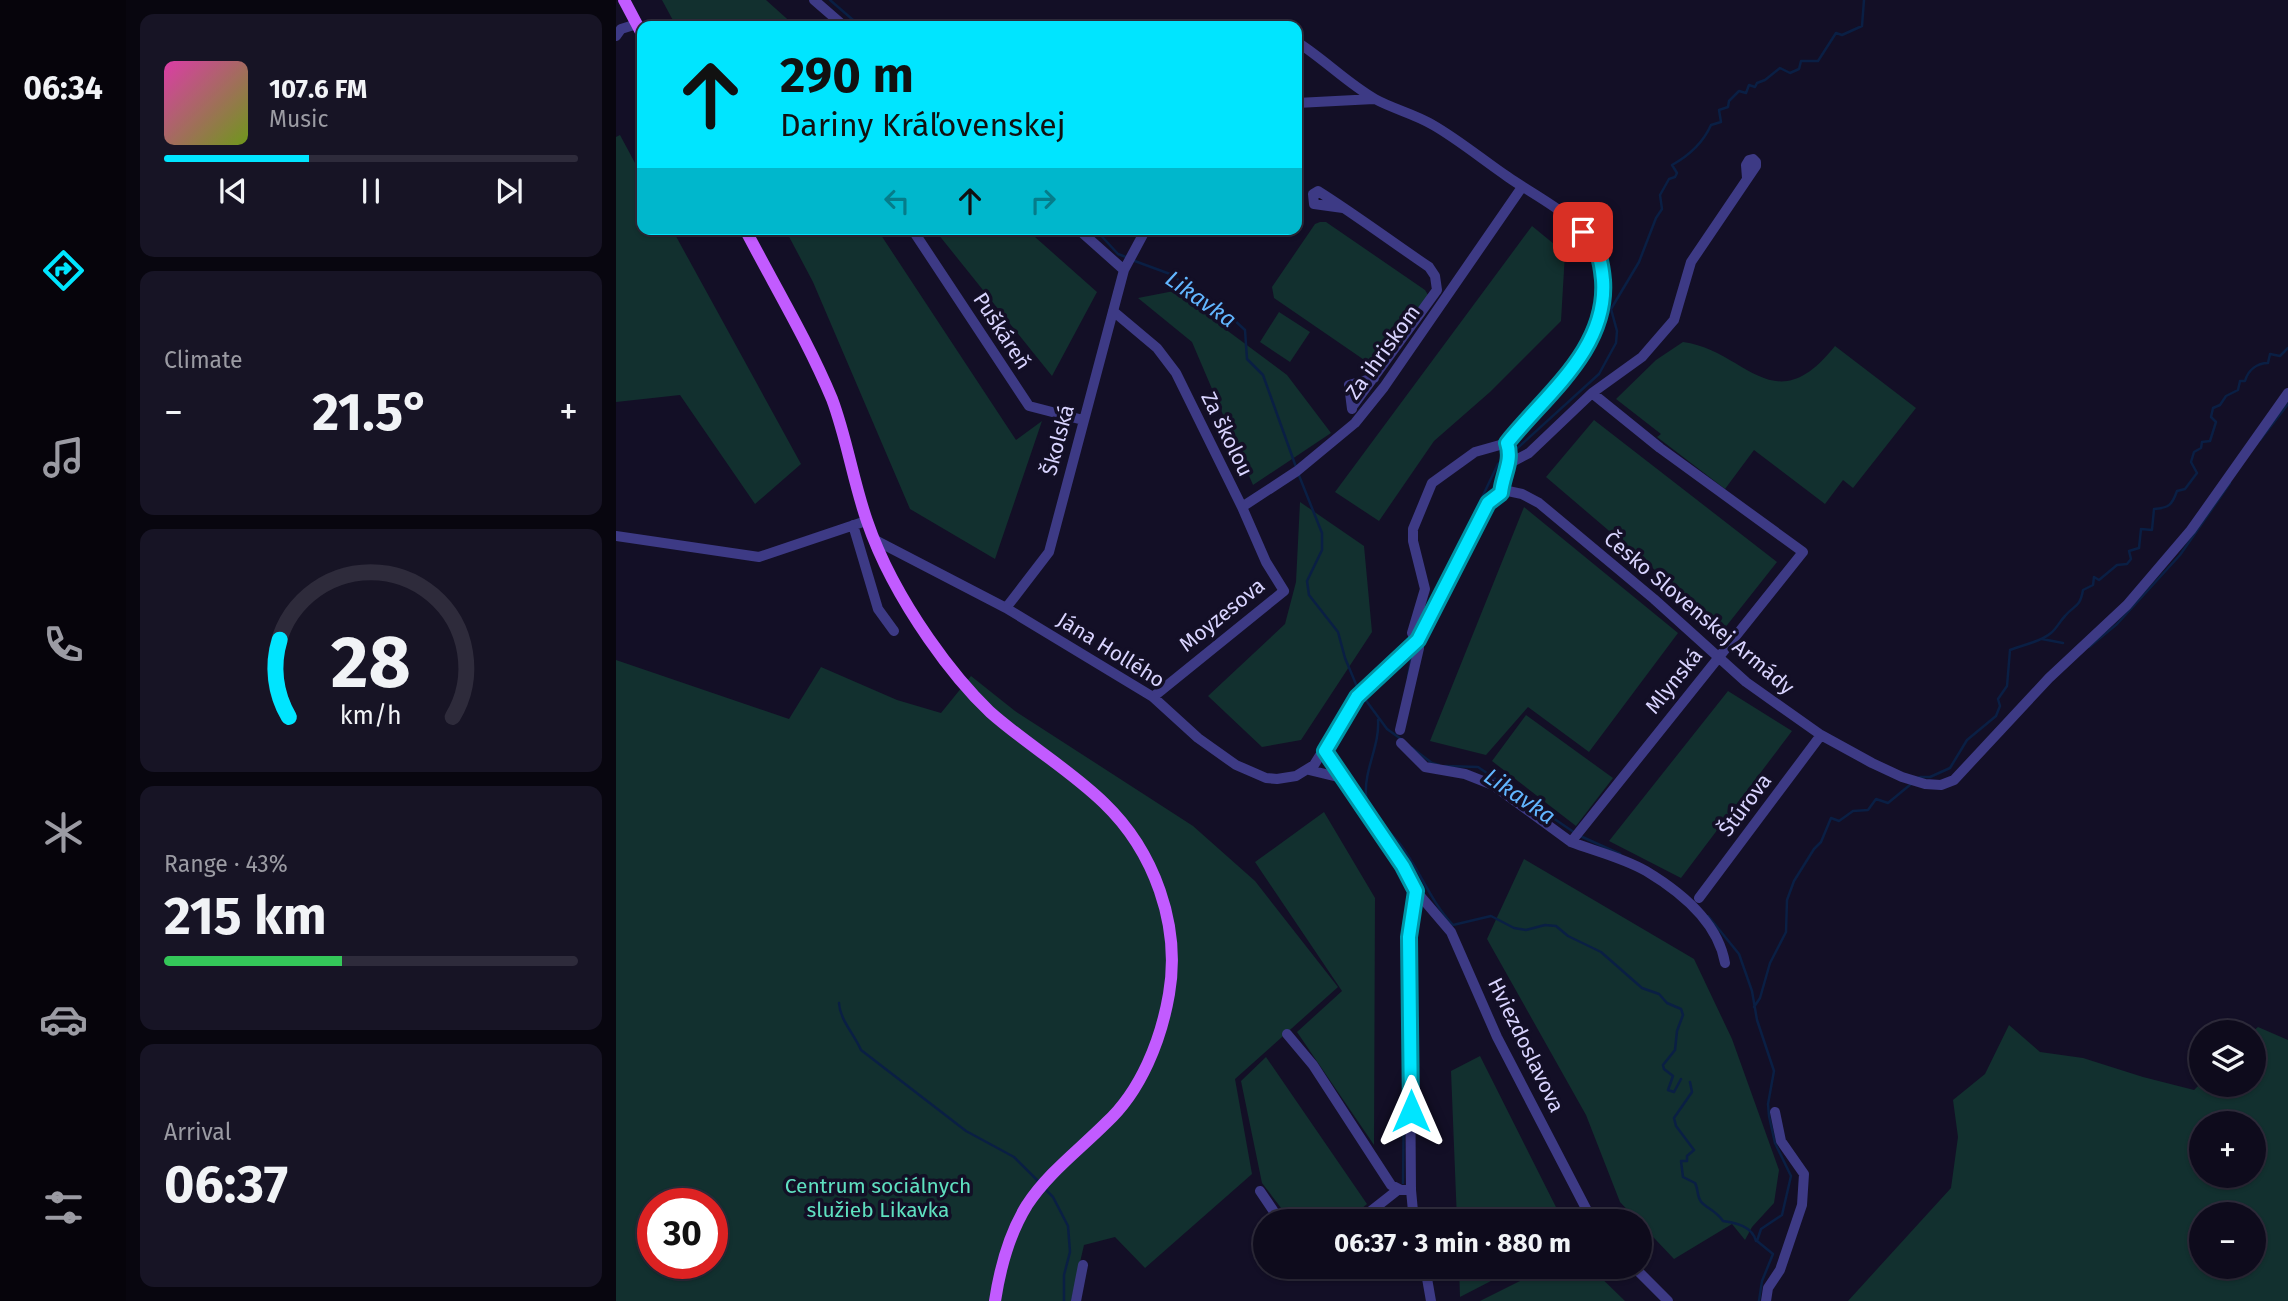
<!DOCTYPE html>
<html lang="en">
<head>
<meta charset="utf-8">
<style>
  body { margin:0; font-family:"Fira Sans",sans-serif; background:#171425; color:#f1f3f6; height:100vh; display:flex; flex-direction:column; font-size:26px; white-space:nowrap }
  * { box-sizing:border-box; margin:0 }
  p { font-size:23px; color:#9b9ba3 }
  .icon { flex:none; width:38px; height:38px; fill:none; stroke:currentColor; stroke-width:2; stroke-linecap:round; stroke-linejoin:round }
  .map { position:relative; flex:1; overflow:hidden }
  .drawer { display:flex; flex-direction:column; gap:14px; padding:14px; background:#08060f; width:490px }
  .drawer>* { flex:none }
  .hud { position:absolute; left:21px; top:21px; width:665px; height:214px; border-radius:14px; box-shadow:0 2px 5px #0004,0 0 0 2px #2e2b3b; background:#00e5ff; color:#111; overflow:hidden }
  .tools { position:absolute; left:1573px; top:1020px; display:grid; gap:14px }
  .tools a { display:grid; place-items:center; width:77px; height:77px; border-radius:50%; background:#0e0b1c; box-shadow:0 2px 5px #0004,0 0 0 2px #2e2b3b; font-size:35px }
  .speed { position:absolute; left:21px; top:1188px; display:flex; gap:14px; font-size:35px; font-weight:700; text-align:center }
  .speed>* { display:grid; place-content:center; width:91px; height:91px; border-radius:50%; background:#0e0b1c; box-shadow:0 2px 5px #0004,0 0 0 2px #2e2b3b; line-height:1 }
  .speed .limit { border:10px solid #d22; background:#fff; color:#111 }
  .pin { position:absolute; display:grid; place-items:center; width:60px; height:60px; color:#fff; margin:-30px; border-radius:14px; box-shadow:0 4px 10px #0006 }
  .me { position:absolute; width:77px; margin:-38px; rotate:0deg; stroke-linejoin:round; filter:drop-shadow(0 0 5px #0008) }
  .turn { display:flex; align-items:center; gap:24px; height:147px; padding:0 28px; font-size:32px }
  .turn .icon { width:91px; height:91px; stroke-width:2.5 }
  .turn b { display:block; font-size:49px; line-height:60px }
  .lanes { display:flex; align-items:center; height:66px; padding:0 28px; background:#0003; justify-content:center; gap:35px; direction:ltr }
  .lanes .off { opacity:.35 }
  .big { font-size:52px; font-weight:700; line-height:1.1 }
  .drawer .widget { flex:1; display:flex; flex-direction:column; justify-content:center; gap:10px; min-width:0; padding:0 24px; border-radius:14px; background:#171425 }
  .drawer .dial { align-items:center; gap:0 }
  .dial svg { height:182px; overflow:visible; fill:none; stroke:#2e2b3b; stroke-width:7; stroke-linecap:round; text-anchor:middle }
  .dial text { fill:#f1f3f6; stroke:none }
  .song { display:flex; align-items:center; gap:21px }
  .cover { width:84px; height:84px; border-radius:10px; background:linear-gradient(135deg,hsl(320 70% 55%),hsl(80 70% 35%)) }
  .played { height:7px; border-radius:4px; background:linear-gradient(90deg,#00e5ff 35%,#2e2b3b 35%) }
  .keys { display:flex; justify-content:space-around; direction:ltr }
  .heat { display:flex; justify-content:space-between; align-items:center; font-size:38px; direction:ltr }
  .charge { height:10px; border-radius:5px; background:linear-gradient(90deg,#34c759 43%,#2e2b3b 0) }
  .trip { position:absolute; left:637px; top:1209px; width:399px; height:70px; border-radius:35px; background:#0e0b1c; box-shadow:0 2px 5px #0004,0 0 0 2px #2e2b3b; font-weight:700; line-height:70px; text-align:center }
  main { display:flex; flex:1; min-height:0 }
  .tab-bar { display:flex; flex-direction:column; width:126px; justify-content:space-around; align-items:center; background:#06040b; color:#9b9ba3 }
  .tab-bar .icon { width:49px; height:49px }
  .tab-bar .on { color:#00e5ff }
  .tab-bar b { font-size:32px; color:#f1f3f6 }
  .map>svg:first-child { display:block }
  .green { fill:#12302f; fill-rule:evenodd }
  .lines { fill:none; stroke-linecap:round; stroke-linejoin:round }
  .stream { stroke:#0a1f44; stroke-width:2.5 }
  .minor { stroke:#3d3a85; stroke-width:10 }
  .major { stroke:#c25bff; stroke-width:12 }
  .route-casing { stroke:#0095a6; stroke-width:18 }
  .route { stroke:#00e5ff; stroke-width:12 }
  .labels { text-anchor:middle; stroke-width:7; stroke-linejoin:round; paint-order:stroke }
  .street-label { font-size:21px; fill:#d9d4ff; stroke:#130f26 }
  .park-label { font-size:21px; fill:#5fe0c0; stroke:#130f26 }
  .water-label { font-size:23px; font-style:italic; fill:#62b6ff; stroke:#130f26 }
</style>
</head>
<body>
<main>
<nav class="tab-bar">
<b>06:34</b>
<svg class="icon on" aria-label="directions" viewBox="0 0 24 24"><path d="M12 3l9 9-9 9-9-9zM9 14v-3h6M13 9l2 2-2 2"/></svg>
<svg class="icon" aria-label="music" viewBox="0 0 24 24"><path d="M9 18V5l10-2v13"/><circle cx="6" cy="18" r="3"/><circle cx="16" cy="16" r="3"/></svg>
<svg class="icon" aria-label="phone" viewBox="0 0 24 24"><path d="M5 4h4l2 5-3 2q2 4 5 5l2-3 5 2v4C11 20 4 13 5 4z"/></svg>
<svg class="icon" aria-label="climate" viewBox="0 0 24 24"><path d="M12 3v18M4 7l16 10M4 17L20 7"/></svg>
<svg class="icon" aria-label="car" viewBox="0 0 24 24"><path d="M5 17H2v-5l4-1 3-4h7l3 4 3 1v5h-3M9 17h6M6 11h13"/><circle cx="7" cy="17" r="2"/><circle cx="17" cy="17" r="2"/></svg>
<svg class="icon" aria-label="filters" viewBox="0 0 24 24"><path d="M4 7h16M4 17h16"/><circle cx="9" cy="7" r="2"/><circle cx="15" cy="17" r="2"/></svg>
</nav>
<section class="drawer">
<div class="widget">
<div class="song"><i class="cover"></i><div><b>107.6 FM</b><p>Music</p></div></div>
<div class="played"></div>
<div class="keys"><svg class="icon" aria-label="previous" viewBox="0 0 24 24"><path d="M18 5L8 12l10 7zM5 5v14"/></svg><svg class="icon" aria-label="pause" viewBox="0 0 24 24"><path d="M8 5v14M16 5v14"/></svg><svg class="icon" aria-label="next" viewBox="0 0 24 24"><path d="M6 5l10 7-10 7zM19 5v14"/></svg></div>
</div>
<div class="widget"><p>Climate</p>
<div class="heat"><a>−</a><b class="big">21.5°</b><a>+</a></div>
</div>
<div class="widget dial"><svg viewBox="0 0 100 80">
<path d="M14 69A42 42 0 1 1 86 69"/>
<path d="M14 69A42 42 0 0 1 10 35" stroke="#00e5ff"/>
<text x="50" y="56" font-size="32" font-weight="700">28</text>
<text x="50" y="72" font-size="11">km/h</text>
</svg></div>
<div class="widget"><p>Range · 43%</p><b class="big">215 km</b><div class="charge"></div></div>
<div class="widget"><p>Arrival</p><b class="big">06:37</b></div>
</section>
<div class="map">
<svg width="1672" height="1301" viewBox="0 0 1672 1301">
  <rect width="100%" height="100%" fill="#130f26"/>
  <!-- green -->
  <path class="green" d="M46,0H150L179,26H60Z
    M4,135L26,176V229H56L185,464L139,504L64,395L0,402V137Z
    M704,222H710L809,290L812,295L763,366H757L658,298L656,287L699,224Z
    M916,226L949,253L945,321L874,392L818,441L763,521L719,492Z
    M169,229H261L400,440L426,421L379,559L294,509L197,282Z
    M318,229H410L481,292L436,376Z
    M558,291L671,375L715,433L637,485L576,342L522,298Z
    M663,312L694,332L674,362L644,342Z
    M1067,342C1130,350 1157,424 1219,346L1300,408L1237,488L1227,480L1209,504L1138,450L1109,489L1041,437L1045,434L1000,399L1040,360Z
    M978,420L1161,562L1108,629L930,477Z
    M684,502L748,546L756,632L685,740L646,747L592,696L669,624L680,582Z
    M908,507L1062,633L973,752L912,707L870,755L814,741Z
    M0,660L173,719L205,667L281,700L325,713L355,676L399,711L577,826L639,881L722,987L619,1079L636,1174L529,1268L499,1237L468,1245L455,1301H0ZM37,1204H96V1264H37Z
    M1112,691L1176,731L1065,878L993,841Z
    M910,715L997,778L960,826L876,761Z
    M708,812L759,898L758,1145L681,1032L726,991L639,862Z
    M908,859L1078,959L1116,1039L1163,1170L1158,1203L1136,1227L1129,1240L1116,1224L1058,1259L1004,1202L970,1115L871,939Z
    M1393,1025L1424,1052L1467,1058L1527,1077L1578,1090L1585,1083L1586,1085H1638V1032H1636L1642,1027L1672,1040V1301H1232L1335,1188L1342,1137L1337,1100L1369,1074ZM1586,1124H1638V1176H1586ZM1586,1214H1638V1267H1586Z
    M864,1056L947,1221H841L835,1071Z
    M650,1057L751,1204L731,1221H675L646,1183L625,1081Z
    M843,1267H902L844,1297Z
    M932,1267H974L1009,1301H864Z"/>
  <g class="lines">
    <!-- stream -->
    <path class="stream" d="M214,0L244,26
      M479,229L502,254L510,257
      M516,260L554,274L616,318L629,330L631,359L647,375L680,467
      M1644,440L1672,404
      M895,454L983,374L1000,343L1001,331L995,309L1023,262L1040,218L1046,209L1044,195L1053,179L1059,177L1061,173L1056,165C1074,155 1087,143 1095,125L1105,122L1103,110L1112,107L1113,101L1123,91L1130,93L1133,85L1139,87L1141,83L1149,80L1164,68L1174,73L1183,69L1185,61H1202L1220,33L1226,35L1246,26L1248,0
      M682,473L706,533V550L691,581L693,595L722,632L729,658L742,689
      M806,623L882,464L890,458
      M1426,639L1447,643
      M1473,647L1501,624L1564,555L1614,483
      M792,677L797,649
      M746,695L771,729L785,739
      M762,720C764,745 748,770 750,795C752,814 773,830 784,844C804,870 814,901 837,925L875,916L898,928L910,930L929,925L940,926L952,936L985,952L1026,988L1043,994L1051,1003L1065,1009L1067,1015L1061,1031L1059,1050L1047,1065L1048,1069L1057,1076L1052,1090L1058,1092L1065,1079
      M796,748L816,763L823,765
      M829,766L862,767L962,835L1004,854
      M1300,779L1304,777H1314L1334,768L1351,740L1380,716L1384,706L1382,699L1391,686L1394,650C1408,644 1423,643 1435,633C1441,628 1444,621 1449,616C1458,605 1464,608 1467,590L1477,585L1478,577L1483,580L1501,565L1511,564L1515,559L1513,551L1523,548L1525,529L1536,530L1538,509C1553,508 1556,505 1561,491L1569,489L1581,473L1575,462L1578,452L1585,448L1586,442L1594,441L1600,422L1595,417L1597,408L1604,405L1610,396L1622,390L1624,381H1629C1632,370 1641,363 1652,363L1654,354L1664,356L1672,348
      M1092,916L1123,954L1136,991L1141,1020L1158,1071L1152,1104L1153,1116L1159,1143L1175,1176L1166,1215L1145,1229L1141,1241L1157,1254L1146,1281L1143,1301
      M788,924L789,935
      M223,1003C224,1020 238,1034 245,1050L350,1131L398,1157L424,1183
      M1138,1007L1144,998L1154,963L1170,932L1171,900L1178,881L1198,849L1205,842L1215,818L1223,821L1237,811L1252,810L1260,799L1272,803L1295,784
      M1074,1082L1076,1092L1058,1118L1060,1126L1078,1150L1071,1156V1161H1065L1067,1177L1079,1183C1082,1188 1081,1195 1084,1200C1087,1207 1099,1209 1107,1221C1120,1223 1136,1226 1140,1241
      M787,1183L789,1012
      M428,1188L437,1197L452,1226L454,1252L448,1275V1301"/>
    <!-- minor -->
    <path class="minor" d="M198,0L228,26
      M0,36L5,29L21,24
      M681,42C708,59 731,83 759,99C777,109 799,114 817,125C843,140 867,160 892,177C919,196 967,219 982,250C998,284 982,332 962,361L891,443C897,461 887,474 885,493
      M681,103L758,99
      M727,208L698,204L697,194L702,191C740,215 776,242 813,267L819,276L821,290L736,407
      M296,229L413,406L467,420
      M462,229L508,270
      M497,311L541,348L560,373L626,507L650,562L668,591L537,697
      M976,393L1026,357L1058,320L1075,262L1140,166V162L1137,159L1133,160L1130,165L1131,178
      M736,409L733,385L758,378
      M894,463L913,453L976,393L1044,448L1187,552L955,842C979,851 1008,858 1030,871C1065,892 1102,922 1109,963
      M626,507L681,471L739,423L768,387L906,187
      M237,525L262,609L278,631
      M0,536L143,557L250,521
      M259,540L390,608L537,697L582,738L620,765L650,778L661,779L680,776L698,765L741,697L801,640L815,617L872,503L881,495L892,491L906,494L923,503L1038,599L1130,682L1205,735L1256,763L1286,777L1309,784L1325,785L1338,780L1433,678L1511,605L1575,530L1672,393
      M390,608L433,552L508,270L530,229
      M784,730L803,648L796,633L809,589L797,541V529L816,483L859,452L891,443
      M785,743L809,767L849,774L877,785L955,842
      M709,751L726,778
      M693,770L726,778L787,866L800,891L835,932L881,1037L977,1222
      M1083,898L1205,735
      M671,1034L697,1065L775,1185L785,1190H795
      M644,1191L665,1222
      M741,1222L783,1189
      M798,1222L795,1190L793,937L800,891
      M809,1267L815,1301
      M1018,1267L1052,1301
      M460,1301L467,1265
      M1150,1301L1152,1288L1164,1270L1186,1205L1188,1174L1165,1141L1159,1112"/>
    <!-- major -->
    <path class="major" d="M8,0L26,34
      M129,229C158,285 192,341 216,399C231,439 237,481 251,521C265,562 288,603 313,639C331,665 351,690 374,712C410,744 453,769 488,803C538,851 565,925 553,994C545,1040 525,1091 490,1123C463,1150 432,1173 411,1205C393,1234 384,1268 379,1301"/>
  </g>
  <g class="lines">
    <!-- route casing -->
    <g class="route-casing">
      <path id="route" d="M795,1111L793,937L800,891L787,866L709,751L741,697L802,640L872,503L885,493C887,474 897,461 891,443C930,394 992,349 987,280C985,259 982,246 967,232"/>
    </g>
    <!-- route -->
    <use href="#route" class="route"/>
  </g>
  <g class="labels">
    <!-- street labels -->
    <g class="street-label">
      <text transform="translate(386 331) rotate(57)" y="7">Puškáreň</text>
      <text transform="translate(767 352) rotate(-54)" y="7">Za ihriskom</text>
      <text transform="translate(611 434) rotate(64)" y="7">Za školou</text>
      <text transform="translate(442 440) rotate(-75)" y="7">Školská</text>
      <text transform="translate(1083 613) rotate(40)" y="7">Česko Slovenskej Armády</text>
      <text transform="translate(606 615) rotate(-39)" y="7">Moyzesova</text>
      <text transform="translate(495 650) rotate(32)" y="7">Jána Hollého</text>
      <text transform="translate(1058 681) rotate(-51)" y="7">Mlynská</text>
      <text transform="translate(1129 805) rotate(-53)" y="7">Štúrova</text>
      <text transform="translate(910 1045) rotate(64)" y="7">Hviezdoslavova</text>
    </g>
    <!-- park labels -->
    <g class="park-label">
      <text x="262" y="1193">Centrum sociálnych<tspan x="262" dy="24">služieb Likavka</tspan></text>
    </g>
    <!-- water labels -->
    <g class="water-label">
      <text transform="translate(585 299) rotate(35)" y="8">Likavka</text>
      <text transform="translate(904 796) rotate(34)" y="8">Likavka</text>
    </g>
  </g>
</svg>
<div class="tools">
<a><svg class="icon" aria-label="layers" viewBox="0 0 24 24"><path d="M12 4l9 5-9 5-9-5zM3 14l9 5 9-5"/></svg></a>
<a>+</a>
<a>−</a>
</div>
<div class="speed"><div class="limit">30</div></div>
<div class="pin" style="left:967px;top:232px;background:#d93025"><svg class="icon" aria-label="arrive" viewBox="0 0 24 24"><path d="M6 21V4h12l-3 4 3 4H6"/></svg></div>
<svg class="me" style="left:795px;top:1111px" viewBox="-20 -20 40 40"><path d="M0-17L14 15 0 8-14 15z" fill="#00e5ff" stroke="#fff" stroke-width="4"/></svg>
<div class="trip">06:37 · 3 min · 880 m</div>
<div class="hud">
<div class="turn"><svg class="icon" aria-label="ahead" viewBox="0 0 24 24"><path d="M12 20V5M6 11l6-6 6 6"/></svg><div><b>290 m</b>Dariny Kráľovenskej</div></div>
<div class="lanes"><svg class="icon off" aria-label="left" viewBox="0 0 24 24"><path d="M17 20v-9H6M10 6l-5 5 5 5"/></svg><svg class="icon" aria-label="ahead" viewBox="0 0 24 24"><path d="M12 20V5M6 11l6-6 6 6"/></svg><svg class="icon off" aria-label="right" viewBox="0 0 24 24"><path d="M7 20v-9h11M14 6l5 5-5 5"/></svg></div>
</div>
</div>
</main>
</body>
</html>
